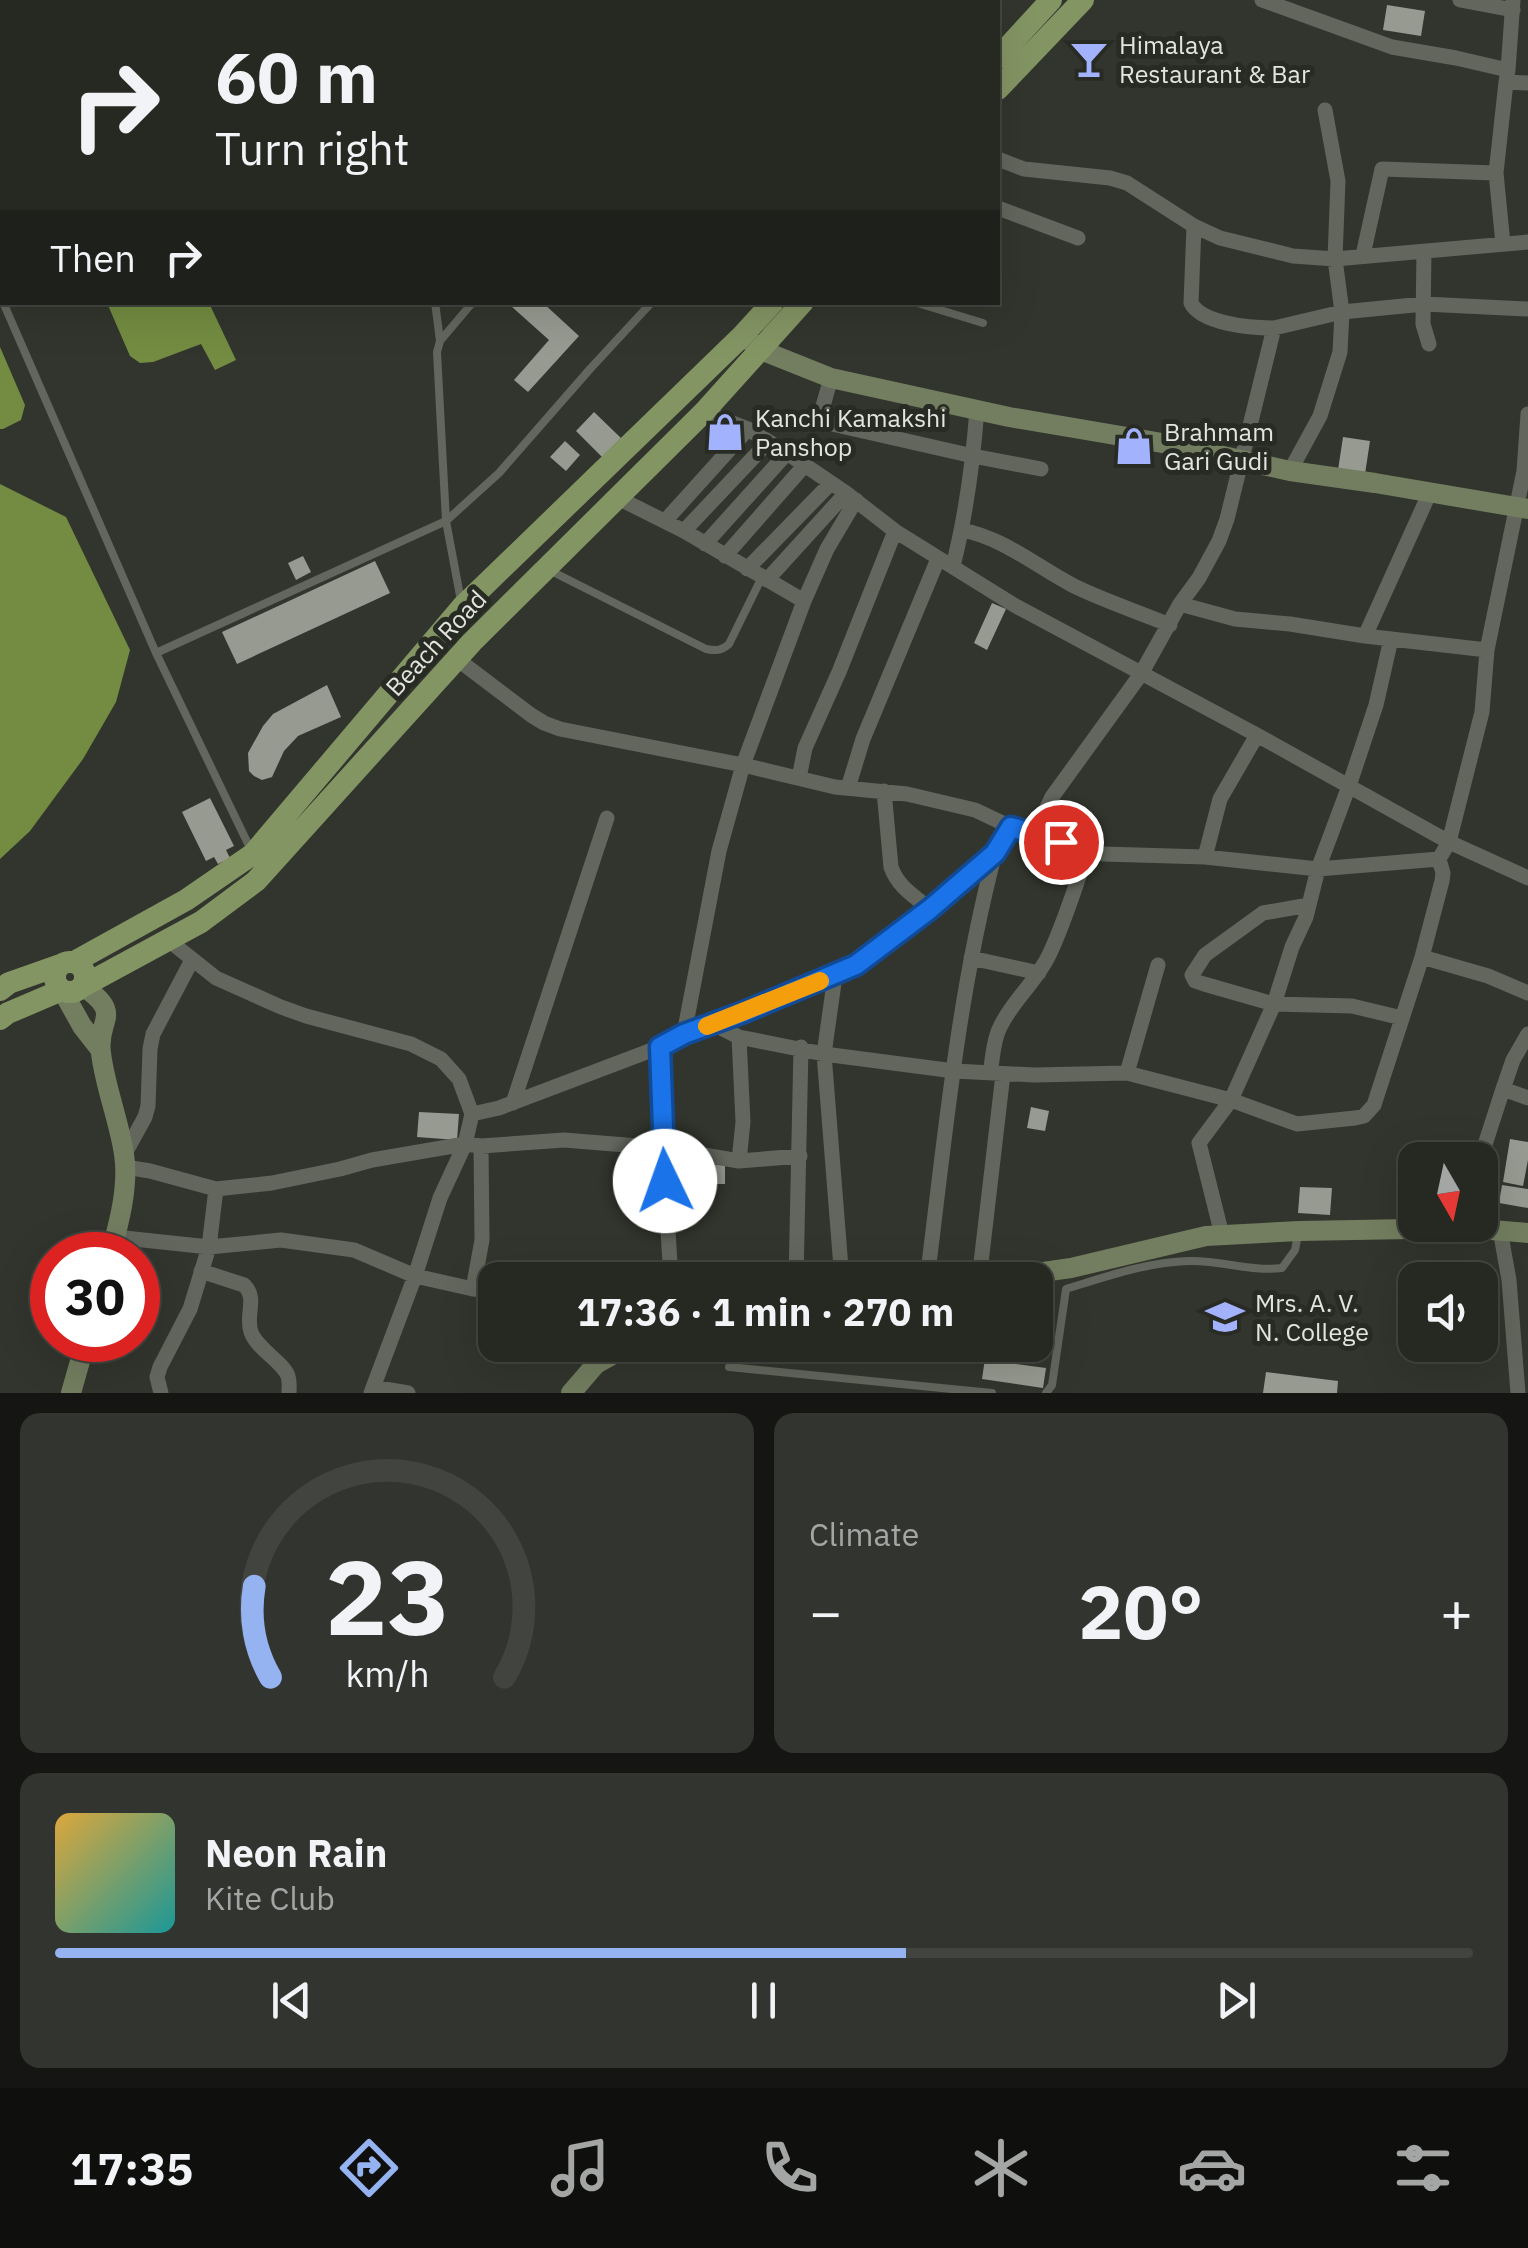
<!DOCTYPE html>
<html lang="en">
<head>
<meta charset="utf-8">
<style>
  body { margin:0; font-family:"IBM Plex Sans",sans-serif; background:#32342f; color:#f1f3f6; height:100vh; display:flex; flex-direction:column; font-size:38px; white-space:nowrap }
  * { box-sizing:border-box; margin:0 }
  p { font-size:32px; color:#a4a6a5 }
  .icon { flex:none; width:55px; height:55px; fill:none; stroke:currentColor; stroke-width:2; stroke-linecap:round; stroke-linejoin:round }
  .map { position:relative; height:1393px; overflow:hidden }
  .side { display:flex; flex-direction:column; gap:20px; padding:20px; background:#151613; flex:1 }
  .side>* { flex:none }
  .hud { position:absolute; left:0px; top:0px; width:1000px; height:305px; box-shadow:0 10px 40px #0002,0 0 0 2px #424440; background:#262822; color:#f1f3f6; overflow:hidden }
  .needle { width:65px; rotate:171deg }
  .controls { position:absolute; left:1398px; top:1142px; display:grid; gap:20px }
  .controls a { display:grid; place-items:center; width:100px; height:100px; border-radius:20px; background:#262822; box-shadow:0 10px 40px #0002,0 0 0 2px #424440; font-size:50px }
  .speed { position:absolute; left:30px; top:1232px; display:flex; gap:20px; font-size:50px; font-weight:700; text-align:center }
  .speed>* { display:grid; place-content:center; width:130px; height:130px; border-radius:50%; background:#262822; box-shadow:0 10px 40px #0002,0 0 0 2px #424440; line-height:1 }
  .speed .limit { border:15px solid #d22; background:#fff; color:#111 }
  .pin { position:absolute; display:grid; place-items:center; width:85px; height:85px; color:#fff; margin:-42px; border:5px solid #fff; border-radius:50%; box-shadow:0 2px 10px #0007 }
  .me { position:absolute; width:110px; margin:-55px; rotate:357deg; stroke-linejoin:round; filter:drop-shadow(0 0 8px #0008) }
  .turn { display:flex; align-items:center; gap:35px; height:210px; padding:0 50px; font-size:45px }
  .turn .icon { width:130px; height:130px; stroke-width:2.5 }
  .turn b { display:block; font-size:70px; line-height:85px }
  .then { display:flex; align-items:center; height:95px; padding:0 50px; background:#0003; gap:20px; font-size:38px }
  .big { font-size:75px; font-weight:700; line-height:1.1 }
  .side .card { flex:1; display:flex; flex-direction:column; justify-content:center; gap:15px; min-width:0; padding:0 35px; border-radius:20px; background:#32342f }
  .side .dial { align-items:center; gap:0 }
  .dial svg { height:260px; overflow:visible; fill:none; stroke:#424440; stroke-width:7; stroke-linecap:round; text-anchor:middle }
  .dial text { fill:#f1f3f6; stroke:none }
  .song { display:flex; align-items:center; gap:30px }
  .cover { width:120px; height:120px; border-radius:15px; background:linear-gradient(135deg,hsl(40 70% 55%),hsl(180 70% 35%)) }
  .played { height:10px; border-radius:5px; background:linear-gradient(90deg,#95b2f1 60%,#424440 60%) }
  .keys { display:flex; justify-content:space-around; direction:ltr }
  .heat { display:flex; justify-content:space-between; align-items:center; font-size:55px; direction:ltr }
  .side .tiles { flex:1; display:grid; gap:20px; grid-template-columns:1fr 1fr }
  .card:last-child { grid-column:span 2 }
  .trip { position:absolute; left:478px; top:1262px; width:575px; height:100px; border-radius:20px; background:#262822; box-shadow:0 10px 40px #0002,0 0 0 2px #424440; font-weight:700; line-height:100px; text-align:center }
  .tabs { display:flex; height:160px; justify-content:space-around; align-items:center; background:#0f100e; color:#a4a6a5 }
  .tabs .icon { width:70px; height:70px }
  .tabs .active { color:#95b2f1 }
  .tabs b { font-size:45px; color:#f1f3f6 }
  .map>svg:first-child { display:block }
  .water { fill:#738c41 }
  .building { fill:#969a90 }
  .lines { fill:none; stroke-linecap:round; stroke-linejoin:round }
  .lane { stroke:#62665c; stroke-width:8 }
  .street { stroke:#62665c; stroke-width:15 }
  .secondary { stroke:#737e60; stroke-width:20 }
  .primary { stroke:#849564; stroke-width:22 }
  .route-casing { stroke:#114b97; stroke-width:25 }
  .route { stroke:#1a73e8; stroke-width:18 }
  .slow { stroke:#f59e0b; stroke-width:18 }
  .labels { text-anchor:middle; stroke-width:10; stroke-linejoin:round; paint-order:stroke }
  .poi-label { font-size:25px; fill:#e2e4df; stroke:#282b23; text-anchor:start }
  .street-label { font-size:25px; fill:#e2e4df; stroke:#282b23 }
</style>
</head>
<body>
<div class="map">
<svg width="1528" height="1393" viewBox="0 0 1528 1393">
  <rect width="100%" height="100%" fill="#32352d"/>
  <!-- water -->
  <path class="water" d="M0,0H584L582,2H2V66L0,60Z
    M107,303H209L236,360L215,370L201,344L153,362L140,363L130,356Z
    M0,347L25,405L21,420L3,429H0Z
    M0,484L66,517L130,650L116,702L83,759L30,831L0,859Z"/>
  <!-- building -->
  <path class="building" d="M1387,5L1425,11L1421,36L1383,30Z
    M514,302H542L579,336L528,392L514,380L549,340L511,306Z
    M594,412L621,438L602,457L576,431Z
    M1343,437L1370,441L1365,474L1338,470Z
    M565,441L580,455L566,471L550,457Z
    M303,556L311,572L296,580L288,563Z
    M375,561L390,593L237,664L222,632Z
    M992,603L1006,609L987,650L974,643Z
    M327,685L341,717L298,736L284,751L272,777L262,780L254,776L249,771L248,753L263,726L273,714Z
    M210,798L234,846L226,850L230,858L218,864L214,857L206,861L182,812Z
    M1031,1107L1049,1111L1045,1131L1027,1128Z
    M419,1112L459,1114L457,1140L417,1137Z
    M1510,1139L1528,1142V1160L1523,1186L1503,1182Z
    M683,1165H725V1184H683Z
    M1502,1185L1528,1189V1208L1499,1203Z
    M1300,1187L1332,1188L1330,1215L1298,1213Z
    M1035,1316L1055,1319L1052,1339L1035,1337Z
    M987,1345H1010L1008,1363L1046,1368L1043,1388L982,1379Z
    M1266,1372L1338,1381L1337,1393H1263Z"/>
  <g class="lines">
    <!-- lane -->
    <path class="lane" d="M602,0L605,2
      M750,2L752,0
      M926,2L928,0
      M3,302L156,653L251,850
      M435,302L440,341L437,352L446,521L461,601
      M914,302L983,323
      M440,341L473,302
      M549,570L706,649C716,651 721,651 729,644L762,577
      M156,653L446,521L499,473L590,369L652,302
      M729,1367L992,1393
      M1046,1393L1052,1385L1066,1289C1105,1277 1147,1262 1189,1261C1221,1260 1251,1272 1282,1268L1295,1250L1298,1235"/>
    <!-- street -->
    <path class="street" d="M1262,0L1392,47L1456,58L1508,70L1506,82L1528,83
      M1460,0L1513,10
      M1508,70L1513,0
      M998,159L1024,169L1110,178L1127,183L1194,226L1220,238L1293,256L1335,259L1528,242
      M998,208L1078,238
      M1194,226L1191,303C1202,324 1251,328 1274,328
      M1503,244L1496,173L1506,82
      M1424,251L1423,324L1429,344
      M1363,255L1382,169L1496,173
      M1528,309L1424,304L1342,312L1274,328L1227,519L1219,541L1199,578L1180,604L1141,674L1052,797L1035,832L1088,851L1103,854L1205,857L1318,869L1439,859L1449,842L1528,878
      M831,378L821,413L824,419L832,424L973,456L1041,469
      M704,412L748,429L787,453L846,493L895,531L1014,605L1257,735L1449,842L1482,712L1487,650L1524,471L1528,414
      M1290,471L1320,416L1340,352L1342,312L1335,259L1338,181L1325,110
      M616,497L684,531L804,601
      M665,521L748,429
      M962,530C1004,538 1037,567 1074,586C1105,601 1138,612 1170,625
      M684,531L768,442
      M705,544L787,453
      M725,556L804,466
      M953,566C966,515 973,462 977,409
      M747,569L831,483
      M767,580L846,493
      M1180,604L1235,619L1290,624L1365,636L1487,650
      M1365,636L1430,492
      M1391,639L1376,705L1349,786L1318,869L1306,917L1292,947L1274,1004L1352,1006L1402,1018
      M457,659L531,715L544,723L560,729L743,765L835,787L907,794L975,810L1011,827L1035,832
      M799,778L805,748L839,672L895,531
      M848,788L863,739L938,559
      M884,791L891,867C898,887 914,896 930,909
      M1205,857L1220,799L1257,735
      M167,939L216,978L281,1007L306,1016L411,1044L441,1059L459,1079L472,1114L499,1108L660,1047L684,1034L719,851L743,765L804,601L827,549L856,500
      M1422,957L1488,976L1528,993
      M971,958L1039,973
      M835,976L824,1054L842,1280
      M713,1024L739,1037L824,1054L954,1071L1034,1075L1127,1073L1231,1100L1297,1124L1355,1118L1364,1116L1374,1105L1422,957L1442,881L1443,873L1439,859
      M684,1034L713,1024L856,965L930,909L995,853L1011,827
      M1528,1034L1513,1060L1503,1089L1528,1098
      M990,1073C993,1058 993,1040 1000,1027C1013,1000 1036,982 1049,955C1065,922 1075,886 1088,851
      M1127,1073L1158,965
      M513,1103L607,818
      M124,1155L145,1117L148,1106L150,1049L153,1034L192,960
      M1480,1160L1503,1089
      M739,1161L800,1156
      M125,1167L150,1171L216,1189L272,1183L340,1169L372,1160L465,1144L472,1114
      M1500,1230L1509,1280L1518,1393
      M1222,1235L1199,1143L1231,1100L1274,1004L1204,984L1195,981L1192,975L1205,955L1263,913L1309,905
      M115,1237L209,1247L281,1240L354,1250L415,1276L473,1289L495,1291
      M201,1271L244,1285C258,1298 245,1315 251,1332C257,1349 282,1361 288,1376C290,1382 289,1387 289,1393
      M671,1280L663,1148L739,1161L743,1122L739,1037
      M796,1280L801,1047
      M927,1280C945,1137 958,993 995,853
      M979,1280L1003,1074
      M473,1289L482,1240L481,1146
      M373,1387L408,1393
      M161,1393L157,1377L160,1367L190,1309L209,1247L216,1189
      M371,1393L415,1276L440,1198L465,1144L481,1146L564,1140L663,1148L660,1047"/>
    <!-- secondary -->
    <path class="secondary" d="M751,342L761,350L831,378L1009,417L1174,445L1290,471L1375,483L1528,509
      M83,986C125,1016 96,1018 101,1053C105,1087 119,1120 124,1154C129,1186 119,1224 110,1255
      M62,990L82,1026L100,1049
      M664,1280H672
      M986,1280L1071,1268L1206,1236L1299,1231L1466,1228L1528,1233
      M596,1364L612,1355L622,1345
      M71,1393L86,1340
      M571,1393L596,1364L603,1345"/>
    <!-- primary -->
    <path class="primary" d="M998,58L1051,0
      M998,89L1083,0
      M55 977a15 15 0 1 1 30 0a15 15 0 1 1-30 0Z
      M74,962L186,900L253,854L462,607L742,336L773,302
      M83,986L201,922L256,881L472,642L704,412L803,302
      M0,990L9,983L60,965
      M0,1019L8,1013L62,990"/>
  </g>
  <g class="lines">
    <!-- route casing -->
    <g class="route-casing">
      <path id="route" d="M665,1181L660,1047L684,1034L744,1012L856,965L930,909L995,853L1011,827L1061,842"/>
    </g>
    <!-- route -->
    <use href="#route" class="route"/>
    <!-- slow -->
    <path class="slow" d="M707,1026L820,981"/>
  </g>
  <!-- icons -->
  <defs>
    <g id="bar-bare" transform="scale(3)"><path d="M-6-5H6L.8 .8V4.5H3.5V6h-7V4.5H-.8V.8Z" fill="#a3b2fd" stroke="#282b23" stroke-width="2.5" paint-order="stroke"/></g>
    <g id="shop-bare" transform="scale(3)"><path d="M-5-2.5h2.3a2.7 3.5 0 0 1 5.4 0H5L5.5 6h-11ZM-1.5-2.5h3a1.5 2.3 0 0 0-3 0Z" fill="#a3b2fd" stroke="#282b23" stroke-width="2.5" paint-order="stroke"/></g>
    <g id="university-bare" transform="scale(3)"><path d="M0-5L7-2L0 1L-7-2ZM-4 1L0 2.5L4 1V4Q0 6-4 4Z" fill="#a3b2fd" stroke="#282b23" stroke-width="2.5" paint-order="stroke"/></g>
  </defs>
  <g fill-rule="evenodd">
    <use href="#bar-bare" x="1089" y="59"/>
    <use href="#shop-bare" x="725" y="432"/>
    <use href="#shop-bare" x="1134" y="446"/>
    <use href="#university-bare" x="1225" y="1317"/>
  </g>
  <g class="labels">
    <!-- poi labels -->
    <g class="poi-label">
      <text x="1119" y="54">Himalaya<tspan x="1119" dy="29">Restaurant &amp; Bar</tspan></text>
      <text x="755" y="427">Kanchi Kamakshi<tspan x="755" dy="29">Panshop</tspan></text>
      <text x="1164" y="441">Brahmam<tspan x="1164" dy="29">Gari Gudi</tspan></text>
      <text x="1255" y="1312">Mrs. A. V.<tspan x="1255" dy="29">N. College</tspan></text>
    </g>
    <!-- street labels -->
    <g class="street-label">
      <text transform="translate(436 643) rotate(-47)" y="9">Beach Road</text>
    </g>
  </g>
</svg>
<div class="controls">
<a><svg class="needle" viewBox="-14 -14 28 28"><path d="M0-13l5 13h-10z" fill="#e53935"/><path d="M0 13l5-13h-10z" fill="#a4a6a5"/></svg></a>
<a><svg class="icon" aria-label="sound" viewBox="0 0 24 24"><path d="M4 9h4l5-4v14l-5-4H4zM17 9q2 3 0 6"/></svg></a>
</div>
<div class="speed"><div class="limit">30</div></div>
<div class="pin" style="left:1061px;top:842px;background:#d93025"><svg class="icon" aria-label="arrive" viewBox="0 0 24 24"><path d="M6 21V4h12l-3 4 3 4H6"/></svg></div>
<svg class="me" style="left:665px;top:1181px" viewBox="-20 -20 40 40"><circle r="19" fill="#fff"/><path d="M0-13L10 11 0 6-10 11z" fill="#1a73e8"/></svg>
<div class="trip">17:36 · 1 min · 270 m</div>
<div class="hud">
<div class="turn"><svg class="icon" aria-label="right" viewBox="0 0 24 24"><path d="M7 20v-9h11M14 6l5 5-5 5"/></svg><div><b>60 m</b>Turn right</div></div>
<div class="then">Then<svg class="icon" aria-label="right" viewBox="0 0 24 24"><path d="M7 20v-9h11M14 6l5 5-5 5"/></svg></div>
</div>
</div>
<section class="side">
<div class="tiles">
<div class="card dial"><svg viewBox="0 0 100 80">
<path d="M14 69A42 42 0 1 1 86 69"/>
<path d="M14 69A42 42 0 0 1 9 41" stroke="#95b2f1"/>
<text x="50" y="56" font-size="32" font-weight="700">23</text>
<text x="50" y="72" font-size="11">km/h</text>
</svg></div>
<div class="card"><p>Climate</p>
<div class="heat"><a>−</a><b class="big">20°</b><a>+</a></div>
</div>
<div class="card">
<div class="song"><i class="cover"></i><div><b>Neon Rain</b><p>Kite Club</p></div></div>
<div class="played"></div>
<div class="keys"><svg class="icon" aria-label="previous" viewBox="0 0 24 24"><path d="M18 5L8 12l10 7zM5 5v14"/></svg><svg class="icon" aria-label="pause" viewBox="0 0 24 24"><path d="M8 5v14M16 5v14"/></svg><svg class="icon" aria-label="next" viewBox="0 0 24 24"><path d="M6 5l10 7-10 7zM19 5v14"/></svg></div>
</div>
</div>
</section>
<nav class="tabs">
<b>17:35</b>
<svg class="icon active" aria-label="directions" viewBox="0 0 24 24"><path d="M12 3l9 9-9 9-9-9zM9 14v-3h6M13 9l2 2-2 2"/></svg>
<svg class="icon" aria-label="music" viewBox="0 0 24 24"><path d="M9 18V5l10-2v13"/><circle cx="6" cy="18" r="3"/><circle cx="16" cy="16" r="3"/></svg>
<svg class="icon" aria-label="phone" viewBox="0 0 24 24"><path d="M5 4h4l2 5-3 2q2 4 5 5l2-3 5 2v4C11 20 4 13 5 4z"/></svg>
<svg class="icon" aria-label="climate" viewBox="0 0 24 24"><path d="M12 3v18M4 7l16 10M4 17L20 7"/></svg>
<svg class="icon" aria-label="car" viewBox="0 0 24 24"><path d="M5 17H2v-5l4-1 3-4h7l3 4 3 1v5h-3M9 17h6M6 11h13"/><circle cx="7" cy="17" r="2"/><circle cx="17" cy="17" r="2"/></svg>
<svg class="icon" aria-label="filters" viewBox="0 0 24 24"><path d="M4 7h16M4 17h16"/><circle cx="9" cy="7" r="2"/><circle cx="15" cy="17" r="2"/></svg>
</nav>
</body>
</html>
